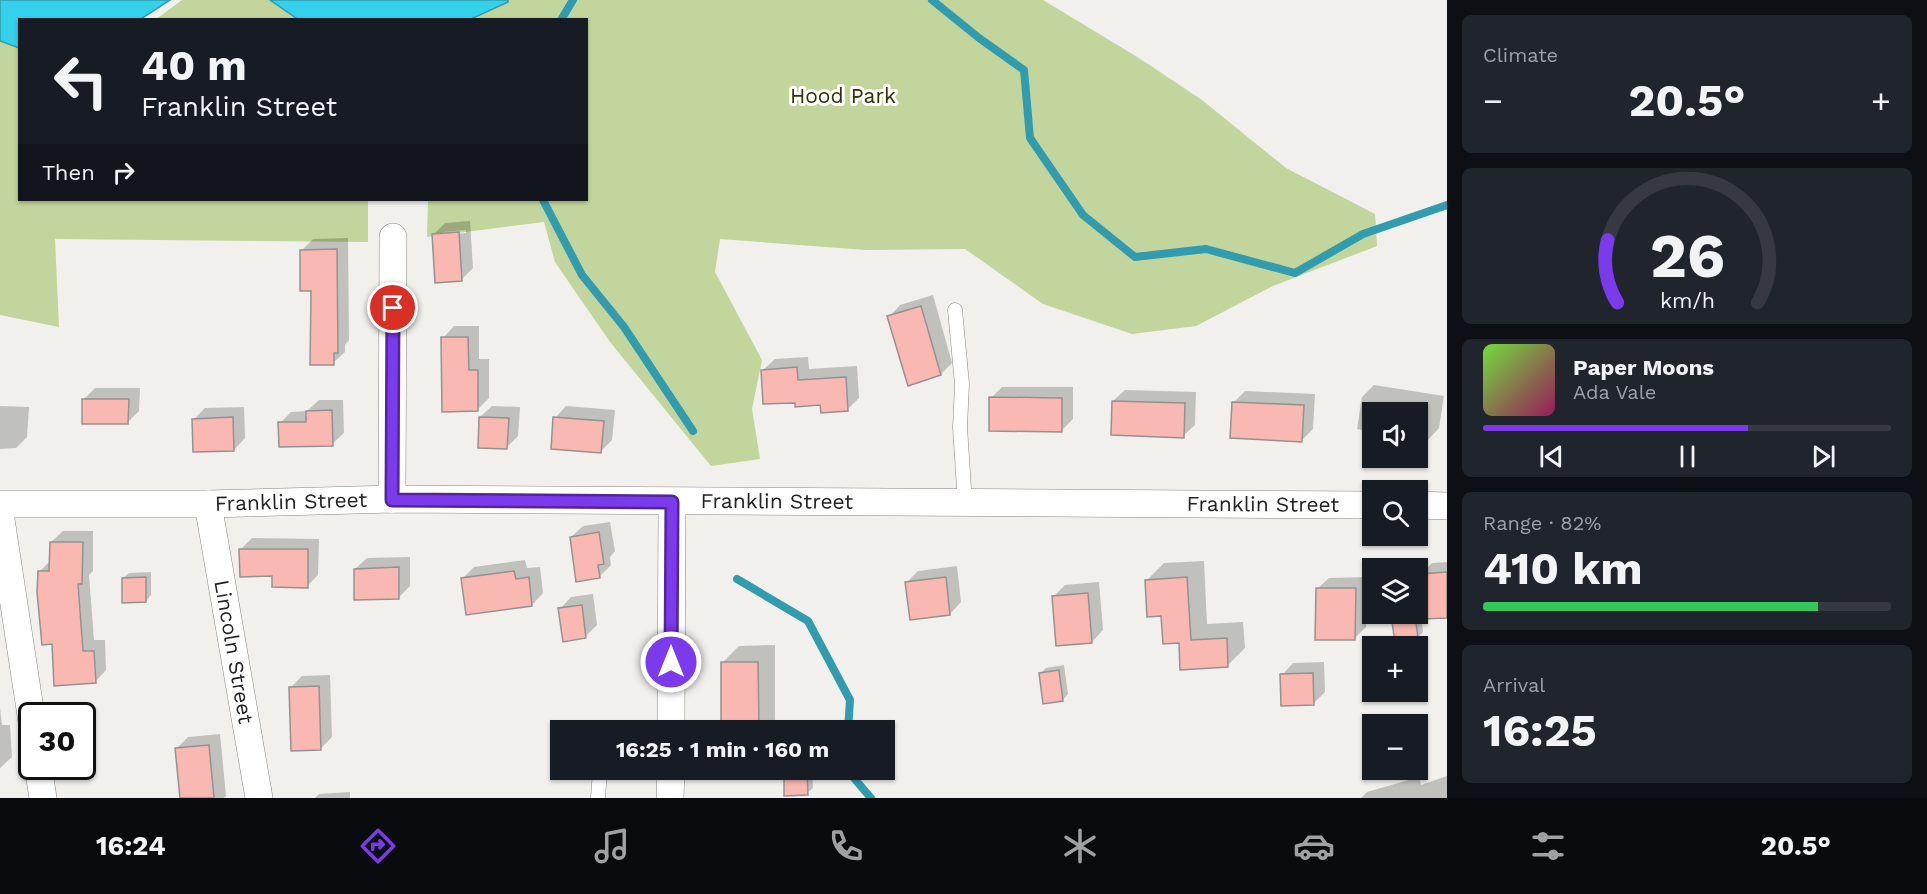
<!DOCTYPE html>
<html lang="en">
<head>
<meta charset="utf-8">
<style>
  body { margin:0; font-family:"Work Sans",sans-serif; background:#20242c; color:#f1f3f6; height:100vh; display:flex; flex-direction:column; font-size:22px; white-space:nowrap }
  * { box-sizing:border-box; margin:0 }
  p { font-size:20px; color:#9ea1a6 }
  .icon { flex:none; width:33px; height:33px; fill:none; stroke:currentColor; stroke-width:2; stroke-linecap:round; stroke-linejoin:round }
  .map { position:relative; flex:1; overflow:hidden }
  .drawer { display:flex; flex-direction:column; gap:15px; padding:15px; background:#0d0f14; width:480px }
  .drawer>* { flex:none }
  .banner { position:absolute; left:18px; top:18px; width:570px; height:183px; border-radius:0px; box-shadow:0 2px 4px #0004; background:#171b24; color:#f1f3f6; overflow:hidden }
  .controls { position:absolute; left:1362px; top:402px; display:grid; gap:12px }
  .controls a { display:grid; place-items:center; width:66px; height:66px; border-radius:0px; background:#171b24; box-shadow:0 2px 4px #0004; font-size:30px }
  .speed { position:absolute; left:18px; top:702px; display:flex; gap:12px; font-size:30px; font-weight:700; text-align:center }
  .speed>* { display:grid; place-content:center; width:78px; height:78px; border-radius:50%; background:#171b24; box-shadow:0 2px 4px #0004; line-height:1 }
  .speed .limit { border:3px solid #111; border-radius:9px; background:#fff; color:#111 }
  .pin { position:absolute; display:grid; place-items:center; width:51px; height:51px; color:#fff; margin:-26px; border:3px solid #fff; border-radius:50%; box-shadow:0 2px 6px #0007 }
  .me { position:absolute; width:66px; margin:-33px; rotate:0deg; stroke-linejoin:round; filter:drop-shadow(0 0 4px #0008) }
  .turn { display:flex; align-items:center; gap:21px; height:126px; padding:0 24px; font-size:27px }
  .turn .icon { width:78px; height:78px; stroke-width:2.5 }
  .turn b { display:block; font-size:42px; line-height:51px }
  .then { display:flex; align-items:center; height:57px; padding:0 24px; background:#0003; gap:12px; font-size:22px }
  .big { font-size:45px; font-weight:700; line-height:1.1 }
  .drawer .card { flex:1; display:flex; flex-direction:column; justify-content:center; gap:9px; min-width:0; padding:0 21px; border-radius:9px; background:#20242c }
  .drawer .dial { align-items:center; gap:0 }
  .dial svg { height:156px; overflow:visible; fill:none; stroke:#363941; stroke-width:7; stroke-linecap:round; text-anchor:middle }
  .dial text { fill:#f1f3f6; stroke:none }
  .song { display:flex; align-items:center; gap:18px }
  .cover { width:72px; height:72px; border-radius:9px; background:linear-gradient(135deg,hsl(100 70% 55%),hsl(330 70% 35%)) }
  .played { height:6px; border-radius:3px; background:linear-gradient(90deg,#7c3aed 65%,#363941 65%) }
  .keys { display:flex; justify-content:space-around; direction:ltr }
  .heat { display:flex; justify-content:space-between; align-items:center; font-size:33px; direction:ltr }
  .charge { height:9px; border-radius:4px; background:linear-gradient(90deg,#34c759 82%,#363941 0) }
  .trip { position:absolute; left:550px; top:720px; width:345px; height:60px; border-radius:0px; background:#171b24; box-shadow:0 2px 4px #0004; font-weight:700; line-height:60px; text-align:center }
  .tabs { display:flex; height:96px; justify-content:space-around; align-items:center; background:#090b0e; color:#9ea1a6 }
  .tabs .icon { width:42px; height:42px }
  .tabs .selected { color:#7c3aed }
  .tabs b { font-size:27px; color:#f1f3f6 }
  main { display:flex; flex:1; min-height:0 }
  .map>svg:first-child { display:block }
  .green { fill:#c2d59c }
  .water { fill:#35d0e9; stroke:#309cad; stroke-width:1.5 }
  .shadow { fill:#0003; fill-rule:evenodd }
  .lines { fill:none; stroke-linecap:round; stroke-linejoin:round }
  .stream { stroke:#309cad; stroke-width:8 }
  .building { fill:#f9b8b2; stroke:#959191; stroke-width:1.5 }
  .lane-casing { stroke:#878683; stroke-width:15 }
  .street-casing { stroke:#878683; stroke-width:28 }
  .lane { stroke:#fff; stroke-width:14 }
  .street { stroke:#fff; stroke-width:27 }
  .route-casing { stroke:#51269a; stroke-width:15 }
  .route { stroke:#7c3aed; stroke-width:10 }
  .labels { text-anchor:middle; stroke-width:6; stroke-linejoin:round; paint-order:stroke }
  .park-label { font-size:21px; fill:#27320a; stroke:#fffefa }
  .street-label { font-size:21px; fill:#232221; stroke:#fffefa }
</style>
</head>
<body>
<main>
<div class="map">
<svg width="1447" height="798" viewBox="0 0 1447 798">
  <rect width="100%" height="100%" fill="#f1f0ed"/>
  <!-- green -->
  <path class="green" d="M182,0H274L312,20H155Z
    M465,0H1043L1139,58L1202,100L1286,168L1375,214L1377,246L1273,286L1196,326L1132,334L1043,304L965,249L866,250L720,239L715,272L762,360L752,409L760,459L711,466L610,342L555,262L544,222L427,237L428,200H586V20L458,19Z
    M0,40L19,46L20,200H368V242L55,239L59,327L0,315Z"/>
  <!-- water -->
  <path class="water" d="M0,0H170L141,19L20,20L19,48L0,41Z
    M270,0H508V2L471,19L299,20Z"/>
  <!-- shadow -->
  <path class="shadow" d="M470,221L473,268L461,280L433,235L445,223ZM466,230V233L443,235V232Z
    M348,238L349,340L345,345V352L333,363L302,250L313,239Z
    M933,295L952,363L941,374L889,317L900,305Z
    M454,326H479V359H489V398L477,410L443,338Z
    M808,357L809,369L857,366L859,398L847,410L821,404L763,370L775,359Z
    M1374,385L1444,396L1439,428L1428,440L1418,438V412H1372V432L1357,429L1362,397Z
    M1002,387H1073V419L1061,431L991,398Z
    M95,388H140L139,411L127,423L84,399Z
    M1125,390L1196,392L1195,425L1183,436L1113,401Z
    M1245,391L1315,394L1313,429L1302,440L1234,402Z
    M319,400H343L344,433L332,444L280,423L291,412L307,411Z
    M0,406L29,407L27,437L16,448L0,449Z
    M492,406L520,407L518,436L507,447L480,417Z
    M566,406L615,410L612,440L601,451L555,418Z
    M244,407L245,438L234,450L194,419L205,408Z
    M610,522L615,551L610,557L611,565L599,577L571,537L583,526Z
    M63,531H93V571L89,575L94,640H105L106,670L95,682L54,643L39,572L51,560V542Z
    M252,538L319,539L318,575L307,586L241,549Z
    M410,557V586L399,597L355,569L367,558Z
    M525,560L527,568L540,567L543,593L532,605L463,578L474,567Z
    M1204,561L1207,624L1243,622L1245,648L1228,665L1180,642L1162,614L1147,580L1164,563Z
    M1447,562V616L1424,618L1420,575L1432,563Z
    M957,566L961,602L950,614L907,582L918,571Z
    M151,572V595L146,601L123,578L129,573Z
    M1367,577L1366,627L1355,638L1317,589L1329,578Z
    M1099,582L1103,630L1092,642L1054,596L1065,585Z
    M593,594L597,625L585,637L560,609L571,597Z
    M1418,608H1420L1423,632L1417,638L1392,616L1395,614H1418Z
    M775,645V727L772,730H722V663L739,646Z
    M1324,662L1325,692L1313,704L1282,675L1293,663Z
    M1064,665L1068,694L1063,700L1041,673L1046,668Z
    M330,675L332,737L320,749L291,687L302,676Z
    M0,708L2,725H10L12,757L0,768Z
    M220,734L226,796L224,798H181L176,749L188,737Z
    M785,770H812L813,788L807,793L786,794Z
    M1447,776V798H1361L1367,792L1419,777L1421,785Z
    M350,792V798H315L319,794Z"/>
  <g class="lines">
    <!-- stream -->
    <path class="stream" d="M932,0L979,38L1024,70L1030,138L1083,215L1135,257L1206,249L1295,273L1363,234L1447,205
      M561,20L573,0
      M543,200L582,275L624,327L693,431
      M737,579L808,621L850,700L848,730
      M847,770L871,798"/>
  </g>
  <!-- building -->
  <path class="building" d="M459,232L462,281L435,283L432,234Z
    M337,249L338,353H334V365H310L311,291H300V250Z
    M921,306L941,375L908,386L887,316Z
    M441,337H468L469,370H478V411L442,412Z
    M797,367L798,380L846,377L848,411L821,413L820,405L795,407V403L763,404L761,370Z
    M989,397L1062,398V432L989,431Z
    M82,399H129L128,424H82Z
    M1112,401L1185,403L1184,438L1111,435Z
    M1232,402L1304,405L1302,442L1230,438Z
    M332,410L333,446L279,447L278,422H306V411Z
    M233,417L234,451L193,452L192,419Z
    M479,417L509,418L507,449L478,448Z
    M553,417L604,421L601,453L551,449Z
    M599,532L604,564L598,565L600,578L576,582L570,537Z
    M50,542H83L82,584H78L83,651H94L96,683L54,686L52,644L42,645L37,592L38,571H49Z
    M239,549H308V588L272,587V576L240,577Z
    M399,567V599L354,600V569Z
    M514,571L516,579L529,577L532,606L466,615L461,578Z
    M1447,572V618L1422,619L1419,574Z
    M146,577V602L122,603V578Z
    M946,577L950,615L910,620L905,582Z
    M1187,577L1191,640L1227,638L1228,667L1180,670L1179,643L1163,644L1161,616L1147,617L1145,580Z
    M1316,588H1356L1355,640H1315Z
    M1088,593L1092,643L1056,646L1052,596Z
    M582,605L586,638L563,642L558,608Z
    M1407,614H1415L1418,639L1395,642L1391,616Z
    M721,662H758L759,730H721Z
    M1059,670L1063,701L1043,704L1039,673Z
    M1313,673L1314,705L1281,706L1280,674Z
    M319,686L321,750L291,751L289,687Z
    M209,745L214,798H180L175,748Z
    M784,770H807L808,795L784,796Z"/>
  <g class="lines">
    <!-- lane casing -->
    <g class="lane-casing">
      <path id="lane" d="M955,310L962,384L960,427L965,504
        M598,798L600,770"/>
    </g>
    <!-- street casing -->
    <g class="street-casing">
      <g id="street">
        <path d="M392,499L393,237"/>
        <path id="s1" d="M0,504H208L392,499L1372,505"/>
        <path id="s2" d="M208,504L259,798"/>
        <path d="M1418,505L1447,506"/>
        <path d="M0,513L32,722"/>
        <path d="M671,730L672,503"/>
        <path d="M38,766L43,798"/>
        <path d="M670,798L671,770"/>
      </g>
    </g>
    <!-- lane -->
    <use href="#lane" class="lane"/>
    <!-- street -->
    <use href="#street" class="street"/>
  </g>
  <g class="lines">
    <!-- route casing -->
    <g class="route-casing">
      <path id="route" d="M393,308L392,500L672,502L671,662"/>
    </g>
    <!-- route -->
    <use href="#route" class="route"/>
  </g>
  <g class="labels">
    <!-- park labels -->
    <g class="park-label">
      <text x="843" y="103">Hood Park</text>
    </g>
    <!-- street labels -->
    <g class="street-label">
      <text dy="7" stroke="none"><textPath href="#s1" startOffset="291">Franklin Street</textPath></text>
      <text dy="7" stroke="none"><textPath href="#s1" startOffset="777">Franklin Street</textPath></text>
      <text dy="7" stroke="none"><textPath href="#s1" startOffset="1263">Franklin Street</textPath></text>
      <text dy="7" stroke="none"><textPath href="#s2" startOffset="150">Lincoln Street</textPath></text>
    </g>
  </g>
</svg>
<div class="controls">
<a><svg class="icon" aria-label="sound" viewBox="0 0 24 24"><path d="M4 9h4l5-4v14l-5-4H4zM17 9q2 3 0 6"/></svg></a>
<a><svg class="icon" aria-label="search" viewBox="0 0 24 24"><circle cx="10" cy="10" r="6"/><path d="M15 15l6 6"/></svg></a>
<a><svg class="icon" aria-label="layers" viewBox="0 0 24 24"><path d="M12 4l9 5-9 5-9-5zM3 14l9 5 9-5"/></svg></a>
<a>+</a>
<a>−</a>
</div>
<div class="speed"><div class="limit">30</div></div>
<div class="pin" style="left:393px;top:308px;background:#d93025"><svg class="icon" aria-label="arrive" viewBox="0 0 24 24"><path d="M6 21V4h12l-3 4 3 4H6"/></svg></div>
<svg class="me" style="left:671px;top:662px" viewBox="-20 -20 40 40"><circle r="17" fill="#7c3aed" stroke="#fff" stroke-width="3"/><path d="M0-11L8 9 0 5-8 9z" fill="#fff"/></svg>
<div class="trip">16:25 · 1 min · 160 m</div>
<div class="banner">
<div class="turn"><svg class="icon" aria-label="left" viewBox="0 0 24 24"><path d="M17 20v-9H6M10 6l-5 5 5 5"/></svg><div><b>40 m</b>Franklin Street</div></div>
<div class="then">Then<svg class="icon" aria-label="right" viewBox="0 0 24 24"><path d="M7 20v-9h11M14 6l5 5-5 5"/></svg></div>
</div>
</div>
<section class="drawer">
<div class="card"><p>Climate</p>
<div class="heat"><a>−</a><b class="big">20.5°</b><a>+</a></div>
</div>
<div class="card dial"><svg viewBox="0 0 100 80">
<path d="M14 69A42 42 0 1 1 86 69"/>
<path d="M14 69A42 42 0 0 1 9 37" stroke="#7c3aed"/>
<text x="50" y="56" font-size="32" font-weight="700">26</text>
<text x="50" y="72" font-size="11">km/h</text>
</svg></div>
<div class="card">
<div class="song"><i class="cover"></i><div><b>Paper Moons</b><p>Ada Vale</p></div></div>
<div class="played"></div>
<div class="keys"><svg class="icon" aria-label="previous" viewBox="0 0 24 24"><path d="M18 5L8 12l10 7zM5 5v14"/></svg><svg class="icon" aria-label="pause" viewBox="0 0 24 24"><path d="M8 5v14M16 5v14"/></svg><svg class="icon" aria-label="next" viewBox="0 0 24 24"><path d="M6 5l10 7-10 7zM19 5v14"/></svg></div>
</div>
<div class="card"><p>Range · 82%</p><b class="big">410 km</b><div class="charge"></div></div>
<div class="card"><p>Arrival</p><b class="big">16:25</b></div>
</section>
</main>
<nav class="tabs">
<b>16:24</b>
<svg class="icon selected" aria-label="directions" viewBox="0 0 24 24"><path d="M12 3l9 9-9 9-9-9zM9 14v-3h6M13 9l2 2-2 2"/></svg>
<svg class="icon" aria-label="music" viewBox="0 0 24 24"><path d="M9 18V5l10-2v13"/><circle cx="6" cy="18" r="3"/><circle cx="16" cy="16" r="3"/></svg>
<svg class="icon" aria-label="phone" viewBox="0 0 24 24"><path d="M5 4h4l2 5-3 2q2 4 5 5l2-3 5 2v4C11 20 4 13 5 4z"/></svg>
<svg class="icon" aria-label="climate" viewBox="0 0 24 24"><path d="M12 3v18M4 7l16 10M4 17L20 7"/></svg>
<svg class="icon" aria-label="car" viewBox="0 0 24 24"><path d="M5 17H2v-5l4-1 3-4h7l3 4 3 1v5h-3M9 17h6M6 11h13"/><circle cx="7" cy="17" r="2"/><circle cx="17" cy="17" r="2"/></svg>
<svg class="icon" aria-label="filters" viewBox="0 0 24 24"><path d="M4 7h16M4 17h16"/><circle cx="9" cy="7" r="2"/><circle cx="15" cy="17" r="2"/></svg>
<b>20.5°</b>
</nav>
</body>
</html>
